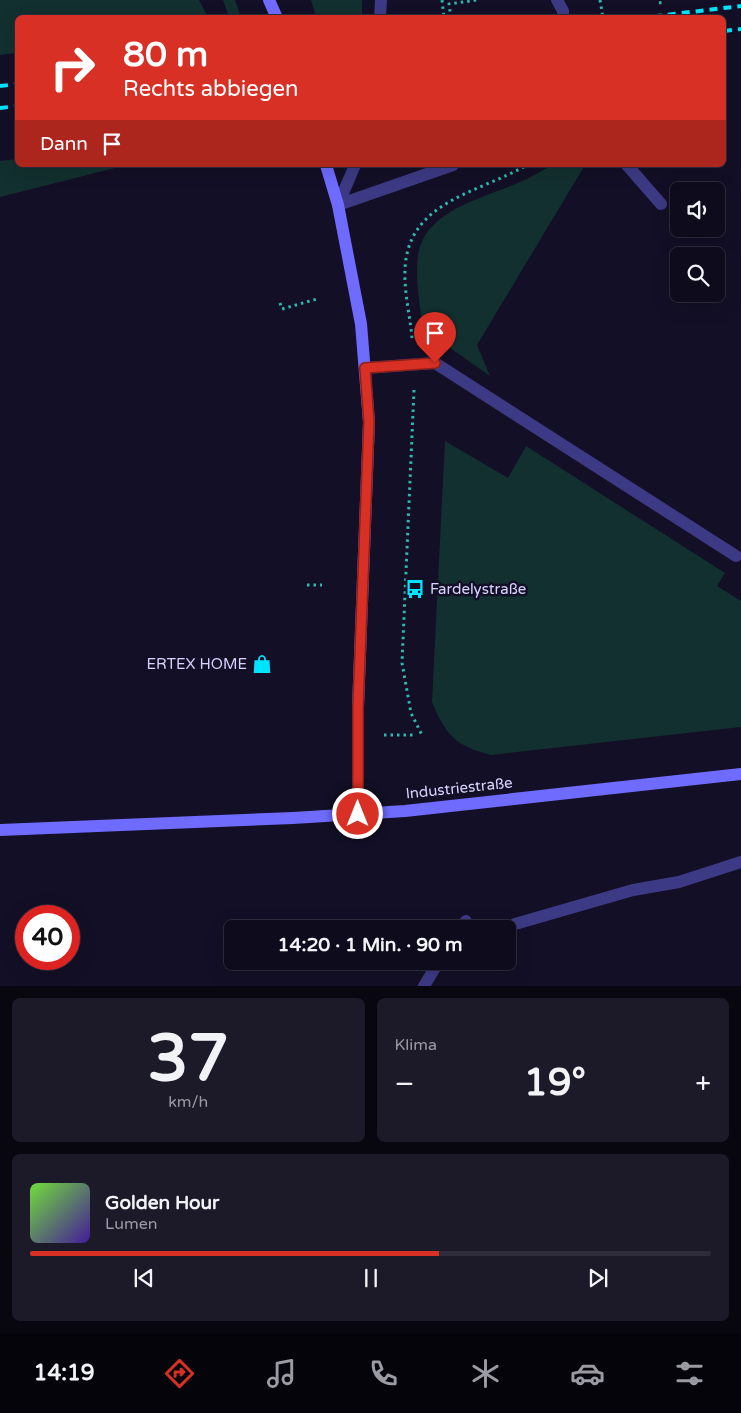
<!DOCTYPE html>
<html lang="de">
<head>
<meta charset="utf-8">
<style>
  body { margin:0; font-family:"Varela Round",sans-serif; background:#1c1929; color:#f1f3f6; height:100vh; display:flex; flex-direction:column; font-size:19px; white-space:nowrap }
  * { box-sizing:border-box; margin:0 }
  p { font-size:16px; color:#9b9ba3 }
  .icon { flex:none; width:28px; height:28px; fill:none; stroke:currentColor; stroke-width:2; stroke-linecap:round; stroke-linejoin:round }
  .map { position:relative; height:986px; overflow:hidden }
  .details { display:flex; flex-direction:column; gap:12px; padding:12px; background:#08060f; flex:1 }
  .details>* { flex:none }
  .banner { position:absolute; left:15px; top:15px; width:711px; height:152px; border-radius:8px; box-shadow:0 5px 20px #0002,0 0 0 1px #2e2b3b; background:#d93025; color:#fff; overflow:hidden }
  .buttons { position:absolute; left:670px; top:182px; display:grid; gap:10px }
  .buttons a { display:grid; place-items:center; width:55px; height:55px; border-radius:8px; background:#0e0b1c; box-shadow:0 5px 20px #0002,0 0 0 1px #2e2b3b; font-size:25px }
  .speed { position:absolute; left:15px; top:905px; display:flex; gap:10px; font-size:25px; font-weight:700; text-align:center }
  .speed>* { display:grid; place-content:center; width:65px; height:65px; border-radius:50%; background:#0e0b1c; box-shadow:0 5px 20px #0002,0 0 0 1px #2e2b3b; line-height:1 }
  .speed .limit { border:8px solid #d22; background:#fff; color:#111 }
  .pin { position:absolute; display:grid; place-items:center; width:42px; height:42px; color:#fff; margin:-51px -21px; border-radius:50% 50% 50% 0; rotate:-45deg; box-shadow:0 0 5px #0007 }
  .pin .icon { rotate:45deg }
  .me { position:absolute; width:55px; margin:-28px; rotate:0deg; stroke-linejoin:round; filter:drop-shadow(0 0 4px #0008) }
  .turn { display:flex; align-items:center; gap:18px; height:105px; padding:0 25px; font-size:22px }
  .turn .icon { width:65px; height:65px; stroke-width:2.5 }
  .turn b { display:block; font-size:35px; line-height:42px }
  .then { display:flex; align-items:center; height:48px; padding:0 25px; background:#0003; gap:10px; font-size:19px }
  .big { font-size:38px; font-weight:700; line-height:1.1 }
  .details .card { flex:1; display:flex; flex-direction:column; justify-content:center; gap:8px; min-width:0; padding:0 18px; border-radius:8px; background:#1c1929 }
  .details .dial { align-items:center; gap:0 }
  .dial b { font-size:65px; line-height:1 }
  .song { display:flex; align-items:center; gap:15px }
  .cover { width:60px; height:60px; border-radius:8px; background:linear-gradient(135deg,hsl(100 70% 55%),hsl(260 70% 35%)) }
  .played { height:5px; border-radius:2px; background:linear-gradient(90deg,#d93025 60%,#2e2b3b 60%) }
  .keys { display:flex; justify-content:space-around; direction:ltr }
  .heat { display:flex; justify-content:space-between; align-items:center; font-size:28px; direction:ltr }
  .details .tiles { flex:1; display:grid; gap:12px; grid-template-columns:1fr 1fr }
  .card:last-child { grid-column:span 2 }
  .trip { position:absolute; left:224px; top:920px; width:292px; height:50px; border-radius:8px; background:#0e0b1c; box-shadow:0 5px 20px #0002,0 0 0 1px #2e2b3b; font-weight:700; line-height:50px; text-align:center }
  .tab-bar { display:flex; height:80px; justify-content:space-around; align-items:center; background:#06040b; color:#9b9ba3 }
  .tab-bar .icon { width:35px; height:35px }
  .tab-bar .current { color:#d93025 }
  .tab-bar b { font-size:22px; color:#f1f3f6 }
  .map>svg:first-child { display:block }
  .green { fill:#12302f }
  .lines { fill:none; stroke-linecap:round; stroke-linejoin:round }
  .path { stroke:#2fb8b0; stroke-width:3; stroke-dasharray:2.5 4; stroke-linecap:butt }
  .lane { stroke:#3d3a85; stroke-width:12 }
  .secondary { stroke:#6f6bff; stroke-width:12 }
  .rail { stroke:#00e5ff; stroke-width:4; stroke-dasharray:8 6; stroke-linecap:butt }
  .route-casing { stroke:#8d1f18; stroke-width:12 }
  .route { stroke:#d93025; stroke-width:9 }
  .labels { text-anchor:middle; stroke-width:5; stroke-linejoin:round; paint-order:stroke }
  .poi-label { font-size:15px; fill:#d9d4ff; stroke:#130f26; text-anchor:start }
  .street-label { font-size:15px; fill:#d9d4ff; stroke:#130f26 }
</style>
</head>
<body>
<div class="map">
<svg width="741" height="986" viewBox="0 0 741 986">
  <rect width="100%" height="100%" fill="#130f26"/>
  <!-- green -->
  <path class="green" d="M0,0H199L208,17L18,18L17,53L0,55Z
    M223,0H235L241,17H229Z
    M311,0H362V16L316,17Z
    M17,159L18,165H127L0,197V161Z
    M552,165H585L477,345L490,376L423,329C420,305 415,280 418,256C425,210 482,199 518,183C530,178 541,171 552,165Z
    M445,441L508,478L526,446L725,573L717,586L741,601V727L491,755C456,746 446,736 432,702Z"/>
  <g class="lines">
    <!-- path -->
    <path class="path" d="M442,0L444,18
      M600,0L603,18
      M659,3L665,2
      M451,18L449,4L477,0
      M280,303L282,309L317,299
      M412,338C410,316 404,292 405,270C407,201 479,193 527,165
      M414,390L402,663L411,713L422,735
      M307,585H322
      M384,735H414"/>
    <!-- lane -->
    <path class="lane" d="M557,0L563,11V18
      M380,18L381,0
      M627,165L661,204
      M338,205L453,165
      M338,205L355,165
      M365,368L435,363L736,556
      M515,924L633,890L679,882L741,862
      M461,929L466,921
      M424,986L439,961"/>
    <!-- secondary -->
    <path class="secondary" d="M269,0L277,18
      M326,165L338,205L361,324L369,422L358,707V814
      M0,830L293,818L405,811L741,774"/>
    <!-- rail -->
    <path class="rail" d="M640,18L741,6
      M724,31L741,29
      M0,86L18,84
      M0,108L18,106"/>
  </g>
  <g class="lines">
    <!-- route casing -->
    <g class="route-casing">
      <path id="route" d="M358,814V707L369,422L365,368L435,363"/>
    </g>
    <!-- route -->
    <use href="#route" class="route"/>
  </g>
  <!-- icons -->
  <defs>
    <g id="bus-bare" transform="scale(1.5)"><path d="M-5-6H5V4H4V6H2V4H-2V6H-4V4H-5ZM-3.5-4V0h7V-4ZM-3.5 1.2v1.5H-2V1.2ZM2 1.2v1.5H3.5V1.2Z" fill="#00e5ff" stroke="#130f26" stroke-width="2.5" paint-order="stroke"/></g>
    <g id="shop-bare" transform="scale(1.5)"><path d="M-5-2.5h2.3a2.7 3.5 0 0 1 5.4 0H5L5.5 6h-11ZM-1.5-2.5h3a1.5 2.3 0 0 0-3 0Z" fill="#00e5ff" stroke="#130f26" stroke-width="2.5" paint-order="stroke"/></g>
  </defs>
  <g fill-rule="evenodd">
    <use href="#bus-bare" x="415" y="589"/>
    <use href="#shop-bare" x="262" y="664"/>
  </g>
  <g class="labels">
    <!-- poi labels -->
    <g class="poi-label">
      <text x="430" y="594">Fardelystraße</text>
      <text x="247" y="669" text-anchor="end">ERTEX HOME</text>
    </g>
    <!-- street labels -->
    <g class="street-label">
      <text transform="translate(459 788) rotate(-6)" y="5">Industriestraße</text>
    </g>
  </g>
</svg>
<div class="buttons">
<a><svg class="icon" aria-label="sound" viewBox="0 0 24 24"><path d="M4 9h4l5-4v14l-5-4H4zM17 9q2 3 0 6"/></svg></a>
<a><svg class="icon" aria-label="search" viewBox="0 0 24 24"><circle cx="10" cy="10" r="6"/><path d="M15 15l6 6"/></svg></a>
</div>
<div class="speed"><div class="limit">40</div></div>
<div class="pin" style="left:435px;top:363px;background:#d93025"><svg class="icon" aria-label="arrive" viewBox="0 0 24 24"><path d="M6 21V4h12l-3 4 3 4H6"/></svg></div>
<svg class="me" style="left:358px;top:814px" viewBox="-20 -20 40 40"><circle r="17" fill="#d93025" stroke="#fff" stroke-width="3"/><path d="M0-11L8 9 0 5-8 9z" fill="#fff"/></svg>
<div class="trip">14:20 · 1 Min. · 90 m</div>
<div class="banner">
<div class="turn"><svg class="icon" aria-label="right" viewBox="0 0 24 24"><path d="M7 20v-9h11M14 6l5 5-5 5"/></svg><div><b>80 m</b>Rechts abbiegen</div></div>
<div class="then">Dann<svg class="icon" aria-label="arrive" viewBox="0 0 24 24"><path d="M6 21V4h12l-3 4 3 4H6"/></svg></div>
</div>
</div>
<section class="details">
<div class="tiles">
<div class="card dial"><b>37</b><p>km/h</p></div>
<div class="card"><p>Klima</p>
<div class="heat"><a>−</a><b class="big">19°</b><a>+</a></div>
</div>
<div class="card">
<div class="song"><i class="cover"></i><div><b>Golden Hour</b><p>Lumen</p></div></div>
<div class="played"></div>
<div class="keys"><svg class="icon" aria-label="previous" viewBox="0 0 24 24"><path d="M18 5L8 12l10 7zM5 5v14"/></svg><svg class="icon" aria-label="pause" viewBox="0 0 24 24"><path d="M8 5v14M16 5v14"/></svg><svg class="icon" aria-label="next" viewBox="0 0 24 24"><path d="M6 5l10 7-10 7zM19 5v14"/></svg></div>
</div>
</div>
</section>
<nav class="tab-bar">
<b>14:19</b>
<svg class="icon current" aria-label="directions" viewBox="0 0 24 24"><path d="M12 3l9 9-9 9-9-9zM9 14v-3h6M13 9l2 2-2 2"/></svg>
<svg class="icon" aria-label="music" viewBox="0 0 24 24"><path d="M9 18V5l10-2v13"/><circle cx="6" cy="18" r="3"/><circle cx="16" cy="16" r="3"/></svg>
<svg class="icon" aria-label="phone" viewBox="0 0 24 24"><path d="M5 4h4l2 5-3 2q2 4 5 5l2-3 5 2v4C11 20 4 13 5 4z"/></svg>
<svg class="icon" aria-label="climate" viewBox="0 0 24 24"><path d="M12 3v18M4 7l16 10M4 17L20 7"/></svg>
<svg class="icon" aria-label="car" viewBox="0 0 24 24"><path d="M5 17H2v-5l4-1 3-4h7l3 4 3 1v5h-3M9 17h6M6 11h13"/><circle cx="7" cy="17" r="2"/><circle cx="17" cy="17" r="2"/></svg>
<svg class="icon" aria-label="filters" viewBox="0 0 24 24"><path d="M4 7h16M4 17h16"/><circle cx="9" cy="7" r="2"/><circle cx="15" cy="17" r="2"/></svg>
</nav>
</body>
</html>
